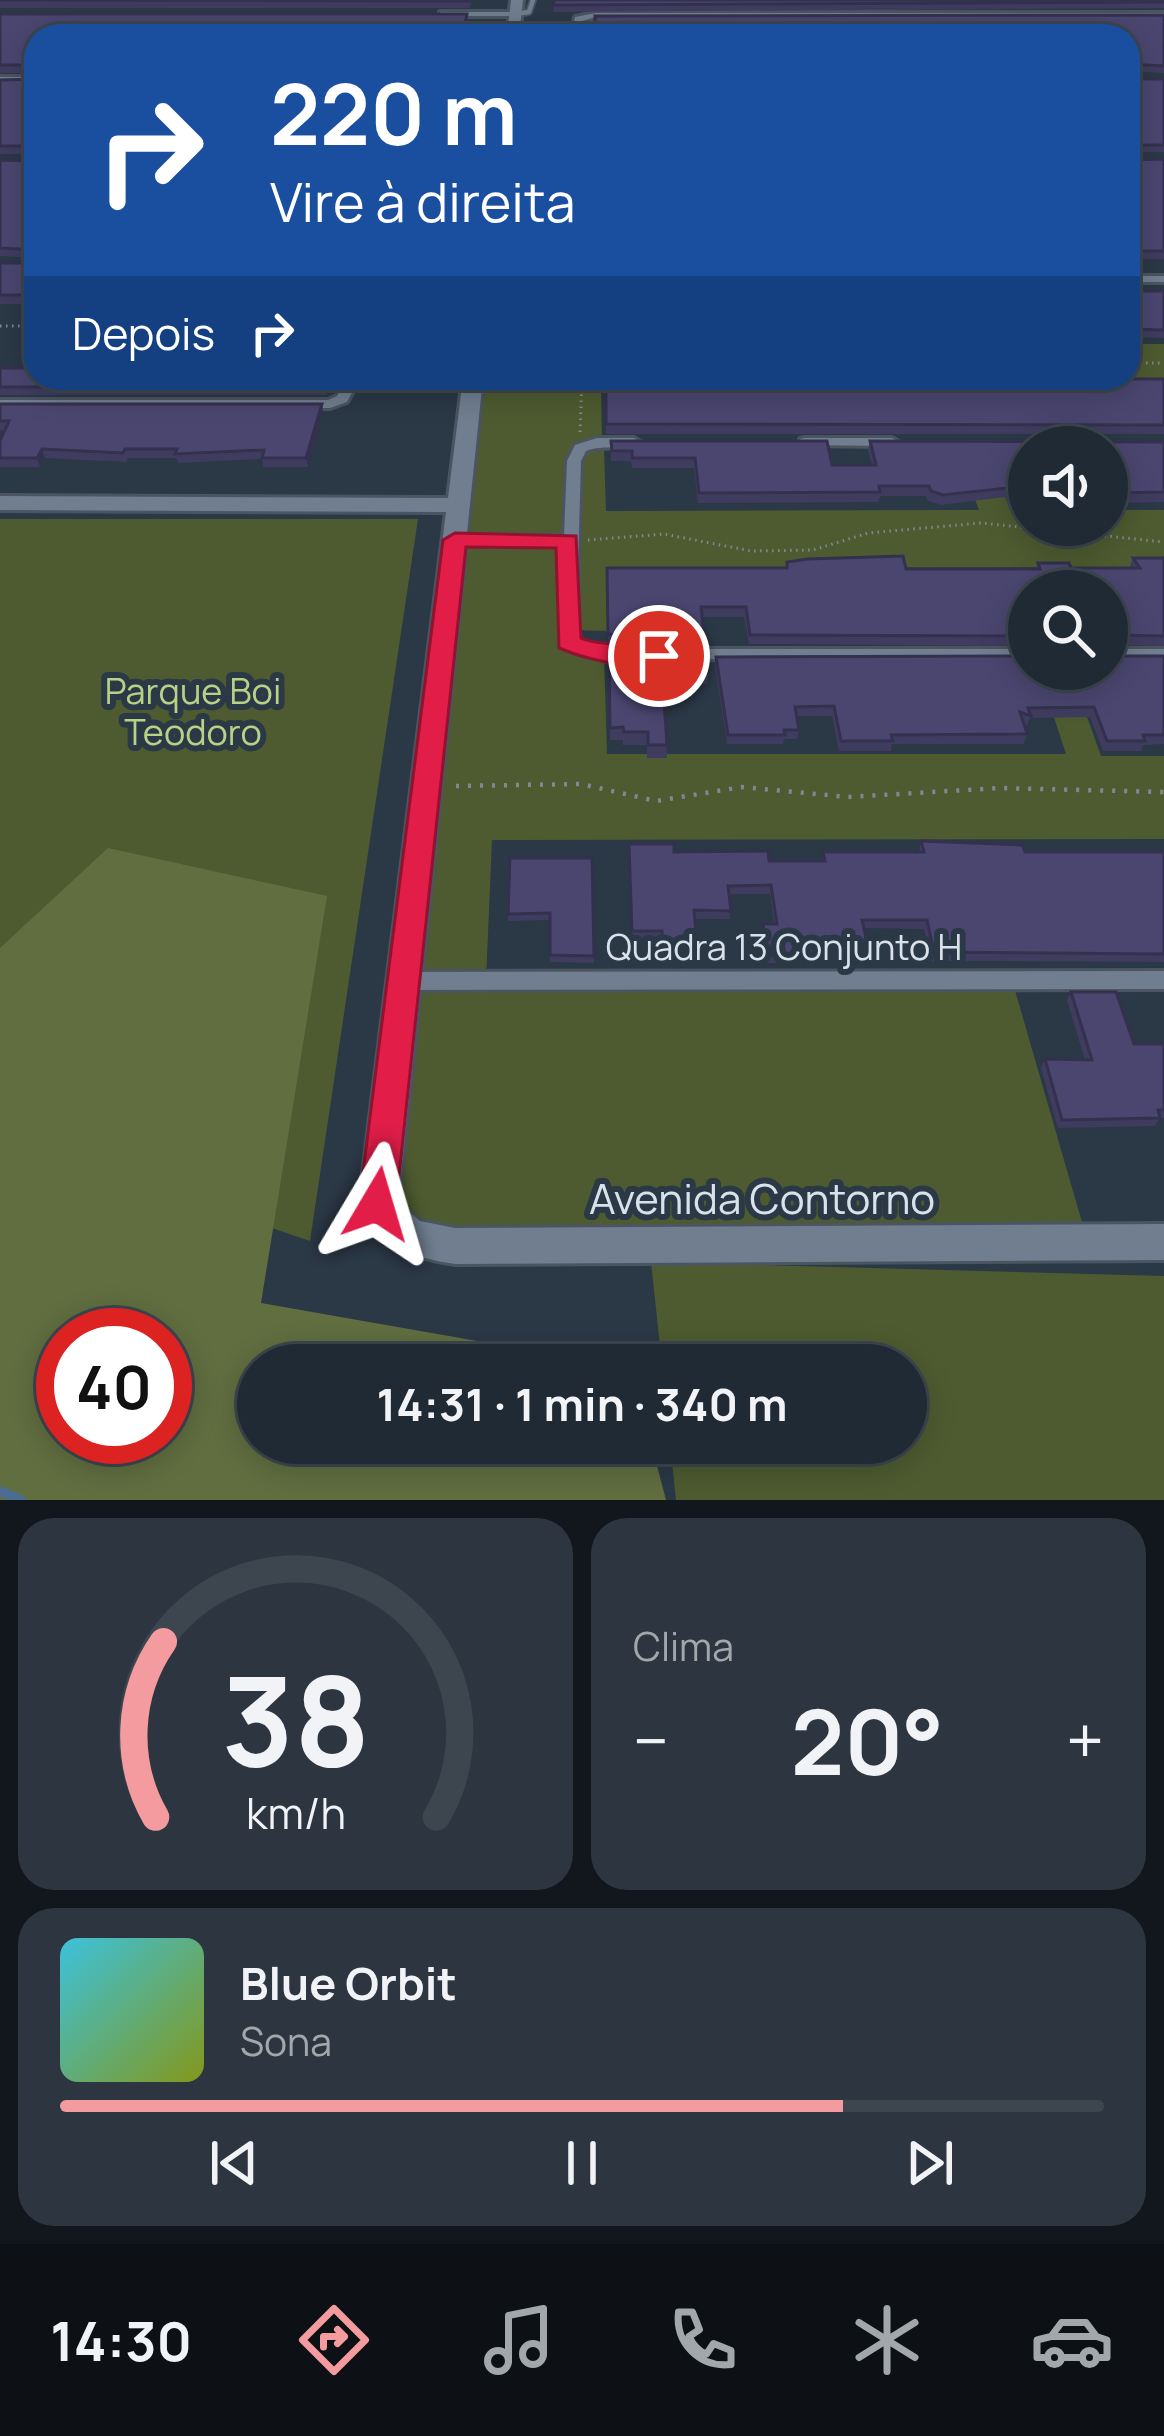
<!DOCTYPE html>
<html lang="pt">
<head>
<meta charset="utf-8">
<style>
  body { margin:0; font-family:Manrope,sans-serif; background:#2d3640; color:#f1f3f6; height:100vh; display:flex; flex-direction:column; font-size:45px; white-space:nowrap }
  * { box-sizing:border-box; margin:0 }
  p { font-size:39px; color:#a2a7ac }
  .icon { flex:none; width:66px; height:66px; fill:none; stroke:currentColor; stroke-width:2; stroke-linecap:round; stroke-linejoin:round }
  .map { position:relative; height:1500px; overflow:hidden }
  .sheet { display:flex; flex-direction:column; gap:18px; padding:18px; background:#12171d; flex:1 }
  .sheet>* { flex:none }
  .guide { position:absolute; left:24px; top:24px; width:1116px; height:366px; border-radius:36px; box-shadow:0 6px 30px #0003,0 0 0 3px #3d464f; background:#1a4fa0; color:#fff; overflow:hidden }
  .buttons { position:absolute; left:1008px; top:426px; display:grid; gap:24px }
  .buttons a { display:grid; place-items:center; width:120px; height:120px; border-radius:50%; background:#202a34; box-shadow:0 6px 30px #0003,0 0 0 3px #3d464f; font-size:60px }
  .speed { position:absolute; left:36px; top:1308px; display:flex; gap:24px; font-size:60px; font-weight:700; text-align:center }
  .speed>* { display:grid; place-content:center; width:156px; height:156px; border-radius:50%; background:#202a34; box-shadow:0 6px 30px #0003,0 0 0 3px #3d464f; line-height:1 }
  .speed .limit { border:18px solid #d22; background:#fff; color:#111 }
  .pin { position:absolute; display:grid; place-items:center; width:102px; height:102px; color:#fff; margin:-51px; border:6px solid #fff; border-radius:50%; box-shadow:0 3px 12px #0007 }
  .me { position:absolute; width:132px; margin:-66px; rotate:7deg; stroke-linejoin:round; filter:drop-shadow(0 0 9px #0008) }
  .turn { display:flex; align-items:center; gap:42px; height:252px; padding:0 48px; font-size:54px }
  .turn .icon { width:156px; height:156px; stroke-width:2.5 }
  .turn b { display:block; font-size:84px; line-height:102px }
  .then { display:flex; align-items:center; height:114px; padding:0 48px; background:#0003; gap:24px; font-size:45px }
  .big { font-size:90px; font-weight:700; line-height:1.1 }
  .sheet .tile { flex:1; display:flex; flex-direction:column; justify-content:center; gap:18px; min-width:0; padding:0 42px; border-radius:36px; background:#2d3640 }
  .sheet .dial { align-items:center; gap:0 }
  .dial svg { height:312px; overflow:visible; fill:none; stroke:#3d464f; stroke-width:7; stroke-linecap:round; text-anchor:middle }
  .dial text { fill:#f1f3f6; stroke:none }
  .song { display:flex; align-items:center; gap:36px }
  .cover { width:144px; height:144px; border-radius:18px; background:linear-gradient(135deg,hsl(190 70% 55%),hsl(70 70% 35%)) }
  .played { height:12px; border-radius:6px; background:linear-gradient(90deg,#f49b9f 75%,#3d464f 75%) }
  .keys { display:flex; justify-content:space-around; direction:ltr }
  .heat { display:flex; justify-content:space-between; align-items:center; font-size:66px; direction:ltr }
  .sheet .tiles { flex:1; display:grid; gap:18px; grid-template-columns:1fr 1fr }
  .tile:last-child { grid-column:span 2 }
  .trip { position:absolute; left:237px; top:1344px; width:690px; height:120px; border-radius:60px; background:#202a34; box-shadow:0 6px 30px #0003,0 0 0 3px #3d464f; font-weight:700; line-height:120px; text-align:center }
  .tabs { display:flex; height:192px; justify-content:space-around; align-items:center; background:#0d1115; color:#a2a7ac }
  .tabs .icon { width:84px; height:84px }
  .tabs .active { color:#f49b9f }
  .tabs b { font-size:54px; color:#f1f3f6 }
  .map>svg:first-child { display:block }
  .green { fill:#4e5b30 }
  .forest { fill:#606e40; fill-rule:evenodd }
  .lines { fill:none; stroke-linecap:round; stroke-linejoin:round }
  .stream { stroke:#4c6d91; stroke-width:10 }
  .lane-casing { stroke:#4a5561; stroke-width:8 }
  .street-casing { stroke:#4a5561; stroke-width:6 }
  .secondary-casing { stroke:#4a5561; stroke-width:6 }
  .path-far1 { stroke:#7f8995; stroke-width:3; stroke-dasharray:1.5 4.5; stroke-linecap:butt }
  .path { stroke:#7f8995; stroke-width:4.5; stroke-dasharray:3 9; stroke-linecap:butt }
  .lane { stroke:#707e8f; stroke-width:4.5 }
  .street { fill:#707e8f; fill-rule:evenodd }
  .secondary { fill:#707e8f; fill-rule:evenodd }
  .wall { fill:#403c60 }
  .shaded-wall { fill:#34314e }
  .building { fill:#4b4670; stroke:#34314e; stroke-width:3 }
  .route { fill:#e11d48; stroke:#92132f; stroke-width:3 }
  .labels { text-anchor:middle; stroke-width:12; stroke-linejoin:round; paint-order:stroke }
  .park-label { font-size:36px; fill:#b9d087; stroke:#2b3846 }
  .street-label { font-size:36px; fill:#d9e1eb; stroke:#2b3846 }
  .near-street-label { font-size:42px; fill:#d9e1eb; stroke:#2b3846 }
</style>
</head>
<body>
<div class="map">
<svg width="1164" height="1500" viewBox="0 0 1164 1500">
  <rect width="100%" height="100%" fill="#2b3846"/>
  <!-- green -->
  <path class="green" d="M1128,344H1164V381L601,382L602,442L583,448L604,449L606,511L979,510L956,449L986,448L1010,509L1029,510V525H1107V510H1164V567L607,568L608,631L568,630V642L604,655L607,754H1066L1038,669H1070L1101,756H1164V839L492,840L486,980H1012L1088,1243L455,1246L390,1225L473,378H1128Z
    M0,519H418L310,1241L0,1136Z
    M651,1262L1164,1276V1500H676L670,1443H906V1365H662Z"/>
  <!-- forest -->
  <path class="forest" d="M108,848L327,896L261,1303L613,1365H258V1443H651L666,1500H0V948ZM63,1335H165V1437H63Z"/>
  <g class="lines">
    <!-- stream -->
    <path class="stream" d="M0,1491L21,1500"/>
    <!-- lane casing -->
    <g class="lane-casing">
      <path id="lane" d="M516,14L529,12L533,0"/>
    </g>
    <!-- street casing -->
    <g class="street-casing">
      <path id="street" d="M440,12H516L520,14L516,16H443Z
        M596,13H1164V17H596L582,21L579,36H571L575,17Z
        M0,77H36V83H0Z
        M1128,276H1164V282H1128Z
        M348,378H360L347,402L330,408H0V400H328L337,396Z
        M597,438H634L641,442C626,451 603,444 586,451L581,461L576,640L588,647L640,651L642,655C623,669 577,658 560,642L563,546L455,545L447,540L455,535L564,536L567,461L575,445Z
        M805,438H892L899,442L892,446L800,445V439Z
        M686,649H1029V661L680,659L678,655Z
        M1107,649H1164V661H1107Z
        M1164,971V989L403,990L396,987L392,981L396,975L403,972Z"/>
    </g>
    <!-- secondary casing -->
    <g class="secondary-casing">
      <path id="secondary" d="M511,0H523L519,36H507Z
        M463,378H483L398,1203L420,1221L455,1228L1164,1224V1260L455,1264C414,1258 376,1246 359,1205L446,512L0,510V496L448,498Z"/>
    </g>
    <!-- path-far1 -->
    <path class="path-far1" d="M0,326H36
      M1128,363H1164
      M580,432L582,378
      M588,540L664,534L751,551L813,550L868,533L981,523L1164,542"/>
    <!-- path -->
    <path class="path" d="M456,786L581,784L656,801L742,787L848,797L1000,788L1164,792"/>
    <!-- lane -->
    <use href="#lane" class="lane"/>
    <!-- street -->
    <use href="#street" class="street"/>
    <!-- secondary -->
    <use href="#secondary" class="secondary"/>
  </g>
  <!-- wall -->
  <path class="wall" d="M0,0H471L470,8H0Z
    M554,0H1164V8L553,12Z
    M0,14H467V20L464,36H36V73H0Z
    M1164,15V73L1128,71L595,16Z
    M36,79V154H0V80Z
    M1130,79H1164V152H1128Z
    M1128,154L1130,160L1164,159V259H1128Z
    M36,155V304H0V263H33L35,258L0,256V160L34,161Z
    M1128,291H1164V338L1128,337Z
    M0,368H30L36,378H330L327,395H0Z
    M606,379H1164V434H606Z
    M0,404L323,412L308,467H263L262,459L178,463L176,458H128L126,462L45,458L40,467H0V441L5,430H0Z
    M611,441L832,465H872L868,451L870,441L1164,442V502L1107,503V447H1029V503L1007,502L1005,497L941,505L928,501L926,496H880L878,502L698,503L694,468H632L631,461H611Z
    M1133,558H1164V646L1108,645L1029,591V646L749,644L744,617H702L703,644H608L607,568H786L787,562L906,569H1036L1038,563L1071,568H1129Z
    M609,652L709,672L707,684L663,685L667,758H647V745H623V740H610Z
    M1164,656V744L1143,745L1141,751H1103L1090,717L1030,718L1027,725L1024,724L1027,734L1024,744H892L891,751H839L832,716H796L799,730L797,739H784L783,744H727L715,666L716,657Z
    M921,841L1025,852H1164V962L931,961L924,929L864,928L867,942L865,950H813L812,963H766L762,933L763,924H774L770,894H729L730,919H695L697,963H663L661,939H632L629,844L674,852L769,861H822L823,852H919Z
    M592,858L594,963L550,962V920L508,921V914Z
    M1071,992L1134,1044H1164V1118H1160L1155,1126L1058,1128L1041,1068L1045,1059L1085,1060L1067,1000Z"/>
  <!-- shaded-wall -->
  <path class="shaded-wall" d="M322,404L323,412L308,467L306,458Z
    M42,449L45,458L40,467L37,458Z"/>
  <!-- building -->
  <path class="building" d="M0,0H470L469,1Z
    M554,0H1164V2L553,5Z
    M0,14H467L462,36H36V74L34,65H0Z
    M1164,15V66L1130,64L1128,69V36H595V16Z
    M1128,77L1130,79H1164V145H1130L1128,147Z
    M36,79V148L34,146H0V80Z
    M1128,154L1130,160L1164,159V251H1128Z
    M36,155V250L0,248V160L34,161Z
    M36,252V295H0V263H33Z
    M1128,291H1164V330L1128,329Z
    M36,358V378H328L326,387H0V368H30Z
    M906,378L1164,379V425L606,424V379Z
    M0,404H322L306,458H262L264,450L175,454L177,449H125L123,453L42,449L37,458H0V441L9,421H0Z
    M611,441H827L832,465H876L870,441L1164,442V492L1107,493V447H1029V493L1010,492L1007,488L943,495L931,491L929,486H879L880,492L699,493L695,458H632V451H612Z
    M903,556L906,569H1040L1038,563H1069L1071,568H1140L1133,558H1164V636L1111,635L1107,649V591H1029V636L750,635L746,607H701L704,635L608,634L607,568H787V562L808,559Z
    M609,652L707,653L709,672H662L667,745H648V732H624L623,727L610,728Z
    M1107,652L1111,656H1164V735H1143L1145,741H1107L1094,707L1028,708L1031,716L1020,712L1027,734L891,735L893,741H841L834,706L795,707L799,730H784L785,735H728L716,657L1029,656V669H1107Z
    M921,841L1022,845L1025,852H1164V954L934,952L927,920H862L867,942H812L814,955H767L763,924H777L771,885L728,886L731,911L694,910L698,955H663L662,931H632L629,844H674V852L768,851L769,861H825L823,852H924Z
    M510,858H592L594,956L550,955V913L508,914Z
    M1071,992H1116L1134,1044H1164V1110H1158L1160,1118L1062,1120L1045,1059L1092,1060Z
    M516,1361H547V1365H515Z"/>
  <!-- route -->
  <path class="route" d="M455,533L576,536L581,638C607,649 655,639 672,656C651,677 585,659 559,648L556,548L466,547L396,1204L390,1217L377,1222L364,1217L359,1204L443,540Z"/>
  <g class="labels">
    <!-- park labels -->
    <g class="park-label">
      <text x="193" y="704">Parque Boi<tspan x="193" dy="41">Teodoro</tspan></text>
    </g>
    <!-- street labels -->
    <g class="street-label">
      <text x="784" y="960">Quadra 13 Conjunto H</text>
    </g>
    <!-- near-street labels -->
    <g class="near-street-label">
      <text x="762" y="1214">Avenida Contorno</text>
    </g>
  </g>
</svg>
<div class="buttons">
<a><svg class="icon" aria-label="sound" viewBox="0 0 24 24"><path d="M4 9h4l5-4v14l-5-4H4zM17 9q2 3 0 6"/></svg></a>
<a><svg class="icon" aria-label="search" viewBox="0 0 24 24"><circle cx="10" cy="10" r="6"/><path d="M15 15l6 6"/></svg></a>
</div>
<div class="speed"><div class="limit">40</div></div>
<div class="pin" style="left:659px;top:656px;background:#d93025"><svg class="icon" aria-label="arrive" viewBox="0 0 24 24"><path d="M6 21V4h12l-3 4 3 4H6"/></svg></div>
<svg class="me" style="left:377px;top:1204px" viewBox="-20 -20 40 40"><path d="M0-17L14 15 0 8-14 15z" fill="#e11d48" stroke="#fff" stroke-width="4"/></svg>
<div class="trip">14:31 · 1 min · 340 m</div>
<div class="guide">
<div class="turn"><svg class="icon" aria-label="right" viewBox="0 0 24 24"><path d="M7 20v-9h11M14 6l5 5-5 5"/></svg><div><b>220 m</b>Vire à direita</div></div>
<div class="then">Depois<svg class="icon" aria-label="right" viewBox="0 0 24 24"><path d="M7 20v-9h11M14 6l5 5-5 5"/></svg></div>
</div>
</div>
<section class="sheet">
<div class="tiles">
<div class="tile dial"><svg viewBox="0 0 100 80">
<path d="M14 69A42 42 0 1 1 86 69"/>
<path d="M14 69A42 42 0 0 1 16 24" stroke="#f49b9f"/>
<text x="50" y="56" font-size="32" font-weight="700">38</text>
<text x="50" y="72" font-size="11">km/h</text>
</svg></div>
<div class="tile"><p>Clima</p>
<div class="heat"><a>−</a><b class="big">20°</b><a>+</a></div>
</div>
<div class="tile">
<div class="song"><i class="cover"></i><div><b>Blue Orbit</b><p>Sona</p></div></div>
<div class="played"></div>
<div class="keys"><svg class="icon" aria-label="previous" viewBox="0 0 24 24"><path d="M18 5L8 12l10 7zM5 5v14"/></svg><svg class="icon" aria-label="pause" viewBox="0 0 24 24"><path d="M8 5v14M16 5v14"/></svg><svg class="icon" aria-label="next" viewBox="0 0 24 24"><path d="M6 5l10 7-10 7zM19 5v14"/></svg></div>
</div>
</div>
</section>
<nav class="tabs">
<b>14:30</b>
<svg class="icon active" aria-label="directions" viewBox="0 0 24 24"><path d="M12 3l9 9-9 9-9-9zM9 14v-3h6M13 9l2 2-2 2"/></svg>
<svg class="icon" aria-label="music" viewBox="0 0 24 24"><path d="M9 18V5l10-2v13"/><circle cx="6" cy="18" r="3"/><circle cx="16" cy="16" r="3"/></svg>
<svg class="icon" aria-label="phone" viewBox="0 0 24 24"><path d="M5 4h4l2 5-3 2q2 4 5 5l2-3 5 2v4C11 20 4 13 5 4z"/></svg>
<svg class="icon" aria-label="climate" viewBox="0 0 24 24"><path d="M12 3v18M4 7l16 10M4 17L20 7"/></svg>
<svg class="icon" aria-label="car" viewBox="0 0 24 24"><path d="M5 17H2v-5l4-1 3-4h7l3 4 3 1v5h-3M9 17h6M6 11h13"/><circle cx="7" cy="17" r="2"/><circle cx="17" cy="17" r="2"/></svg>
</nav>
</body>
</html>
